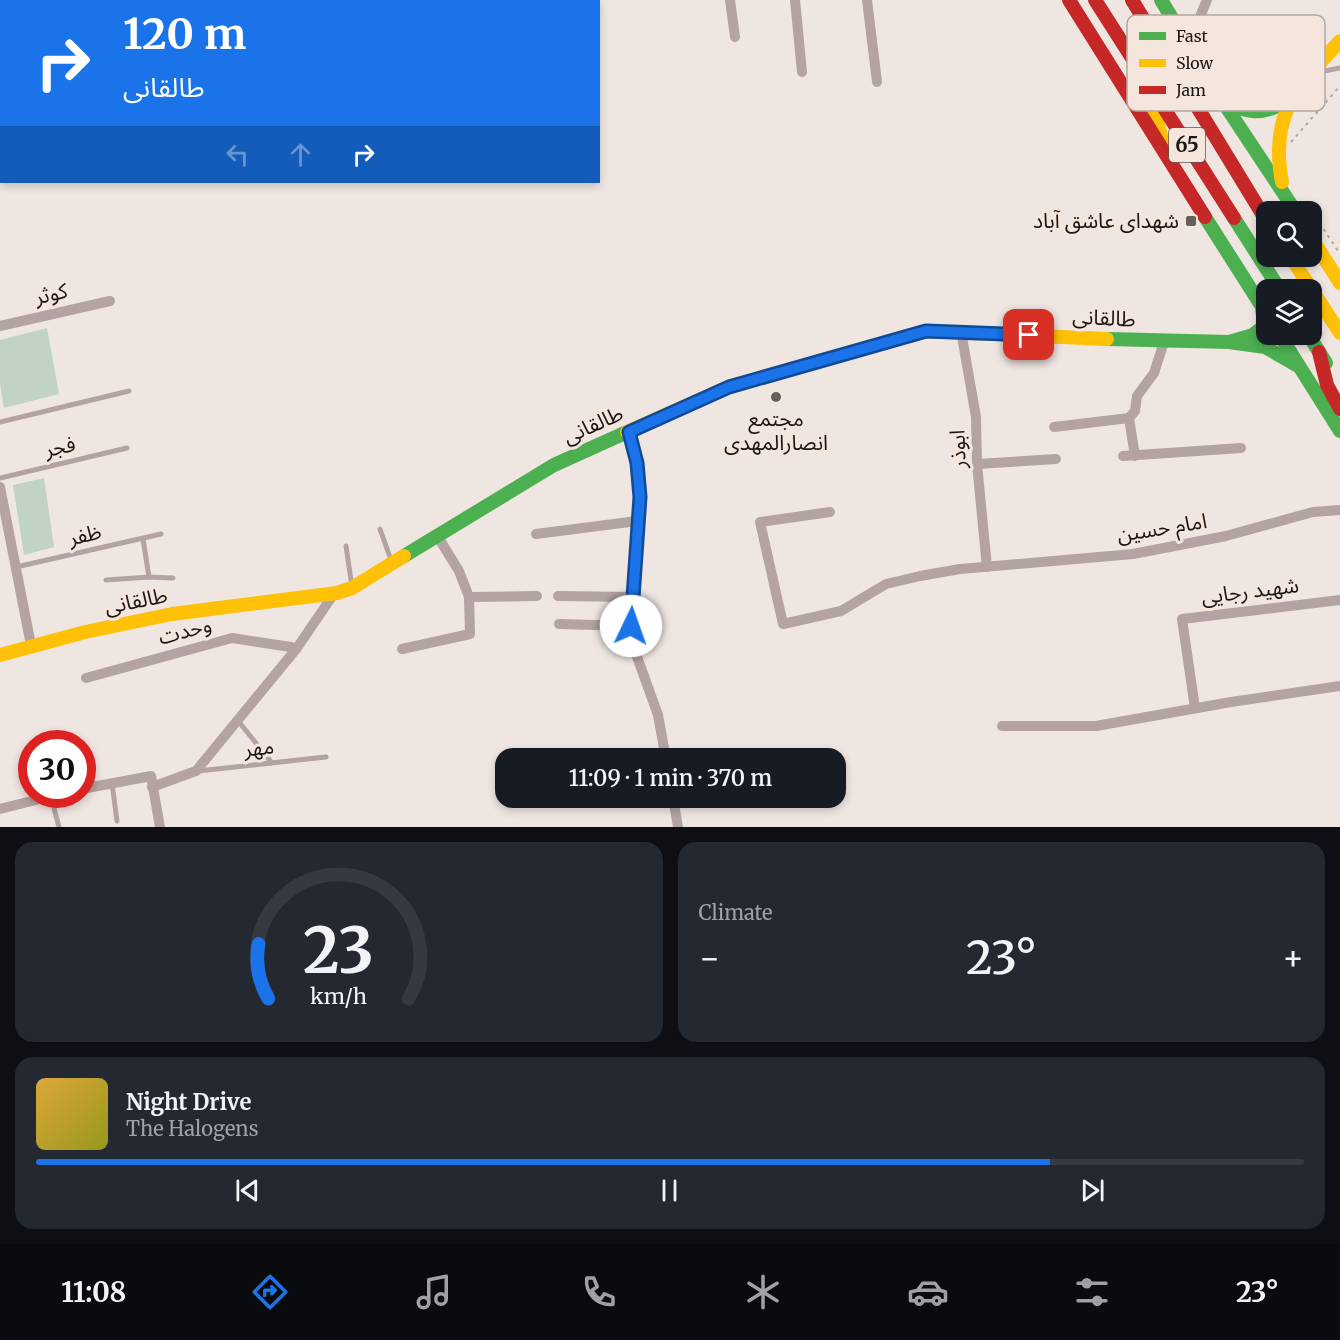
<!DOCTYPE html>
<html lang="en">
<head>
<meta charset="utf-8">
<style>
  body { margin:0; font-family:Merriweather,"Noto Sans Arabic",serif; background:#242831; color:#f1f3f6; height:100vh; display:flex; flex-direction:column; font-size:22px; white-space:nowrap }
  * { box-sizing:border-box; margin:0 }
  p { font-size:20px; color:#9ea1a6 }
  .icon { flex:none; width:33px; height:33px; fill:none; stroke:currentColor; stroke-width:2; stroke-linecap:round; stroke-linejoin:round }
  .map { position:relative; height:827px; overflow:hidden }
  .drawer { display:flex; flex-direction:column; gap:15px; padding:15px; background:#0d0f14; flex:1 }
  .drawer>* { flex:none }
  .hud { position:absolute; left:0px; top:0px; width:600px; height:183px; box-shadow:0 3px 9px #0003; background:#1a73e8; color:#fff; overflow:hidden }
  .fabs { position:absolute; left:1256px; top:201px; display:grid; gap:12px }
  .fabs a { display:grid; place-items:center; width:66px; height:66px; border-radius:12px; background:#171b24; box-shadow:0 3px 9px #0003; font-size:30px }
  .speed { position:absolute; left:18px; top:730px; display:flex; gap:12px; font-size:30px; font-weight:700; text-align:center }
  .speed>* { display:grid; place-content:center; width:78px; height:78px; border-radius:50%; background:#171b24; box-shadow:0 3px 9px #0003; line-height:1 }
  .speed .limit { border:9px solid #d22; background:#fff; color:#111 }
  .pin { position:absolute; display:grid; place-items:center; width:51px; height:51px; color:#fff; margin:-26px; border-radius:12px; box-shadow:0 3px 9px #0006 }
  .me { position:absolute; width:66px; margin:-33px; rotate:3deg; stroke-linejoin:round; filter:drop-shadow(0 0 4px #0008) }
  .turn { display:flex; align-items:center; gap:21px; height:126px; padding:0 24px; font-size:27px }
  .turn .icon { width:78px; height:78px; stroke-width:2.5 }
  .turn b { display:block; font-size:42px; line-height:51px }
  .lanes { display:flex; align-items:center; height:57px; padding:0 24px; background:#0003; justify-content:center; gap:30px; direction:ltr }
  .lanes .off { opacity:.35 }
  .big { font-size:45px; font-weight:600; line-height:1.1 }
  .drawer .card { flex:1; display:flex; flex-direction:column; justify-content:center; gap:9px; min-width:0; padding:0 21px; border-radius:18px; background:#242831 }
  .drawer .dial { align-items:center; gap:0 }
  .dial svg { height:156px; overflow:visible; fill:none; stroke:#363941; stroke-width:7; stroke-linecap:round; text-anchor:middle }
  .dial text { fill:#f1f3f6; stroke:none }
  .song { display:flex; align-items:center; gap:18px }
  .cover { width:72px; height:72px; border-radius:9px; background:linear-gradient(135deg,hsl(40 70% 55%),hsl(60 70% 35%)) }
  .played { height:6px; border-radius:3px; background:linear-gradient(90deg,#1a73e8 80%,#363941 80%) }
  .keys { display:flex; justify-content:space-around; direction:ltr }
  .heat { display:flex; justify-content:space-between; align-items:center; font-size:33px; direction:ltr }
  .drawer .tiles { flex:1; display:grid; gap:15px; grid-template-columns:1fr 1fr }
  .card:last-child { grid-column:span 2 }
  .trip { position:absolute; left:495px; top:748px; width:351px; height:60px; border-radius:18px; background:#171b24; box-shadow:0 3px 9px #0003; font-weight:600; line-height:60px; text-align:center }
  .dock { display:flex; height:96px; justify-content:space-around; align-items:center; background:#090b0e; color:#9ea1a6 }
  .dock .icon { width:42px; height:42px }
  .dock .current { color:#1a73e8 }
  .dock b { font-size:27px; color:#f1f3f6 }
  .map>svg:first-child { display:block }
  .green { fill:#c1d3c5 }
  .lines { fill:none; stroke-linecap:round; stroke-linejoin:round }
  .path { stroke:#b1a5a5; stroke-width:2; stroke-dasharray:3 4.5; stroke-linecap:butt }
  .lane { stroke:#b3a3a3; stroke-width:5 }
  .street { stroke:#b3a3a3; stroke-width:10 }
  .fast { stroke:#4caf50; stroke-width:14 }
  .slow { stroke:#ffc107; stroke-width:14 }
  .jam { stroke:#c62828; stroke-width:14 }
  .route-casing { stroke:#114b97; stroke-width:15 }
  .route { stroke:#1a73e8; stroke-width:10 }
  .poi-dot { fill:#655f5b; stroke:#f4e5dd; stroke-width:2 }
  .labels { text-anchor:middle; stroke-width:6; stroke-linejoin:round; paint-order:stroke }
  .shield { fill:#f4e5dd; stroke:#5c5450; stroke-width:1.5 }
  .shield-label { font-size:20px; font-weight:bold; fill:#1b1613 }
  .poi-label { font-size:21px; fill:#1b1613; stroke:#f4e5dd; text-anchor:end }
  .street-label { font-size:21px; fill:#1b1613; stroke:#f4e5dd }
  .key { fill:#f4e5dd; stroke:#b3a7a0; stroke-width:1.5 }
  .key-label { font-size:16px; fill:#1b1613 }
</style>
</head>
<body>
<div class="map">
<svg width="1340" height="827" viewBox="0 0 1340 827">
  <rect width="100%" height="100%" fill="#efe6e2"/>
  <!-- green -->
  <path class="green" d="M47,328L59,394L4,408L0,384V340Z
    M44,478L54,547L24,555L13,485Z"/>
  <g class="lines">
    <!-- path -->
    <path class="path" d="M1291,142L1340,86
      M1307,204L1340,254"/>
    <!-- lane -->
    <path class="lane" d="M1319,72L1340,68
      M0,422L129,391
      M0,478L127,448
      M380,529L392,563
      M143,539L149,577
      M346,546L352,587
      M16,567L161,534
      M106,580L149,577L173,578
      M239,722L272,763
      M90,762L93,787
      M198,771L326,757
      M112,783L117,821
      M51,797L59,827"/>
    <!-- street -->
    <path class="street" d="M730,0L735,37
      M795,0L802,72
      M867,0L877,82
      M1188,45L1207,0
      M0,326L110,301
      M961,331L976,417L977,464L987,567
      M1129,418L1135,456
      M1054,427L1129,418L1135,411L1137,396L1154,373L1164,342
      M629,432L637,463L640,497L631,626L636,654L658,715L666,759
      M1123,456L1241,448
      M977,464L1056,459
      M0,487L31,645
      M830,512L760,522L783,624L841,611L886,584L920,576L960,569L1133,554L1226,536L1313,512L1340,510
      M536,534L637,521
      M558,596L632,597
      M469,597L537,596
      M559,624L631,626
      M402,649L470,634L469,597L459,571L438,537
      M86,678L232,638L297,648
      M1195,708L1182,619L1340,600
      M1002,726H1096L1231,702L1340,686
      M152,787L196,771L297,648L333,595
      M82,789L151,776L160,827
      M673,798L678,827
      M0,809L56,795"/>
    <!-- fast -->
    <path class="fast" d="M1161,0L1229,111L1296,212
      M1226,99C1247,117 1264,113 1288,102
      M1205,217L1266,313
      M1234,218L1280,290
      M1262,307L1264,326L1253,335L1229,342L1265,347L1298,366
      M1279,334L1340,431
      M1308,334L1326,363
      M1107,339L1229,342
      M404,556L554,465L627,432"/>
    <!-- slow -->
    <path class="slow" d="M1151,99L1165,150
      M1282,182C1269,114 1297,88 1340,41
      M1311,237L1340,283
      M1290,256L1340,333
      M627,432L729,387L926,331L1107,339
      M0,655L85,632L172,614L337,593L352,588L404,556"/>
    <!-- jam -->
    <path class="jam" d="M1069,0L1205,217
      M1095,0L1234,218
      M1132,0L1266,220
      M1319,352L1327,385L1340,409"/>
  </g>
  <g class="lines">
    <!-- route casing -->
    <g class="route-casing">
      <path id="route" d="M631,626L640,497L637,463L629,432L729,387L926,331L1029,335"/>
    </g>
    <!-- route -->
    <use href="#route" class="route"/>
  </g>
  <!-- markers -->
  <g class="poi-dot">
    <rect x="1185" y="215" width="12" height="12" rx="3"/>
    <circle cx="776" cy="397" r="6"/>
  </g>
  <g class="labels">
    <!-- shield labels -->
    <rect class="shield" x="1169" y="128" width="36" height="34" rx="4.5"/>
    <g class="shield-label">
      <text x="1187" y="152">65</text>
    </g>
    <!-- poi labels -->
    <g class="poi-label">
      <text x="1179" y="228">شهدای عاشق آباد</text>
      <text x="776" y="426" text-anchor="middle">مجتمع<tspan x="776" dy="24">انصارالمهدی</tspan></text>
    </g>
    <!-- street labels -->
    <g class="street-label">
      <text transform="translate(51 294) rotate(-13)" y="7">کوثر</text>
      <text transform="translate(1104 318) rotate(3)" y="7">طالقانی</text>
      <text transform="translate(593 425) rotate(-24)" y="7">طالقانی</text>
      <text transform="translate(60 447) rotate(-13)" y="7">فجر</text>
      <text transform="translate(958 449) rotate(-92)" y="7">ابوذر</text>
      <text transform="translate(1162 528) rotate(-9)" y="7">امام حسین</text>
      <text transform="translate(85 535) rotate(-13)" y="7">ظفر</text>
      <text transform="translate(1250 591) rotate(-7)" y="7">شهید رجایی</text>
      <text transform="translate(136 601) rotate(-11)" y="7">طالقانی</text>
      <text transform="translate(185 631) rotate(-15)" y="7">وحدت</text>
      <text transform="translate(259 748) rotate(-6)" y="7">مهر</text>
    </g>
  </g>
  <!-- legend -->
  <rect x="1127" y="15" width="198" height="96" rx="9" class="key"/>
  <rect x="1139" y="32" width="27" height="8" fill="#4caf50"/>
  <rect x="1139" y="59" width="27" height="8" fill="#ffc107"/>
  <rect x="1139" y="86" width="27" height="8" fill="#c62828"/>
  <g class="key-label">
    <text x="1176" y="42">Fast</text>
    <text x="1176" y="69">Slow</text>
    <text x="1176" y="96">Jam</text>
  </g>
</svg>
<div class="fabs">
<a><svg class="icon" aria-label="search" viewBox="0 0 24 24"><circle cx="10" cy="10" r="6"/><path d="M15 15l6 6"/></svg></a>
<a><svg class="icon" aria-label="layers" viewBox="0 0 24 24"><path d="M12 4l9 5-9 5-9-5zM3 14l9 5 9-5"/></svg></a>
</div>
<div class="speed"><div class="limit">30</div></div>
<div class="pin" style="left:1029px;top:335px;background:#d93025"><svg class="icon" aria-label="arrive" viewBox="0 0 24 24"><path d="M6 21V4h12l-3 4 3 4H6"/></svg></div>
<svg class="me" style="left:631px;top:626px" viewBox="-20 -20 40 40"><circle r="19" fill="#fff"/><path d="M0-13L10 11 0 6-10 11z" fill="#1a73e8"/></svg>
<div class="trip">11:09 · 1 min · 370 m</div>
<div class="hud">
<div class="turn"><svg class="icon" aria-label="right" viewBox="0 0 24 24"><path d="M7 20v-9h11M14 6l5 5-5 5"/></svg><div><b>120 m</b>طالقانی</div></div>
<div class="lanes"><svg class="icon off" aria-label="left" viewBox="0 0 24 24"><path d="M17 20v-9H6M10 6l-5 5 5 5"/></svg><svg class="icon off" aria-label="ahead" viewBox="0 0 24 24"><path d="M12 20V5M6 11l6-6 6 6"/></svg><svg class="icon" aria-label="right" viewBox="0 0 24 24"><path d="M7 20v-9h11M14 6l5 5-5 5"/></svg></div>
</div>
</div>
<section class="drawer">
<div class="tiles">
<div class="card dial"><svg viewBox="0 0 100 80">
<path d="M14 69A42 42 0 1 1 86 69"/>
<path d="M14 69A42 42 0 0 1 9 41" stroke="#1a73e8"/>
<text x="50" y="56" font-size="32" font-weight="700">23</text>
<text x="50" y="72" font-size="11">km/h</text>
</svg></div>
<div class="card"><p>Climate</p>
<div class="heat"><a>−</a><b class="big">23°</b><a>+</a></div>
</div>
<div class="card">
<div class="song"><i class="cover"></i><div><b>Night Drive</b><p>The Halogens</p></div></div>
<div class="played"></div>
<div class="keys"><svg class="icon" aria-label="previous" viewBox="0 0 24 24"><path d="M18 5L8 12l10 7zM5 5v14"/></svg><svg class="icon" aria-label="pause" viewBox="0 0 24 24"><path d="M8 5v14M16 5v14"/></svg><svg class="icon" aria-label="next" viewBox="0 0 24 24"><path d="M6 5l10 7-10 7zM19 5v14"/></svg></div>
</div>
</div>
</section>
<nav class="dock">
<b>11:08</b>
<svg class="icon current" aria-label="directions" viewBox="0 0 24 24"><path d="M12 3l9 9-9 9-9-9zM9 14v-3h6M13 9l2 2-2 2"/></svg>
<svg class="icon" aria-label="music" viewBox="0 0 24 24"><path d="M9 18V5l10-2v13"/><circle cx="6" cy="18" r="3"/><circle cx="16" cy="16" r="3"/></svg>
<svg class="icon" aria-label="phone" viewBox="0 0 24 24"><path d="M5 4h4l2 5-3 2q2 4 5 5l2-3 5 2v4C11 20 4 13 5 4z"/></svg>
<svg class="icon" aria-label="climate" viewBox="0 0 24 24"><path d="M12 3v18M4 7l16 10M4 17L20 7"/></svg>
<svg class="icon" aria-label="car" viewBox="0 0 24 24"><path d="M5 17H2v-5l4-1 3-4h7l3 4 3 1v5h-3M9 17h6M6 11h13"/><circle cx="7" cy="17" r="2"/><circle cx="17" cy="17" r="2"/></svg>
<svg class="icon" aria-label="filters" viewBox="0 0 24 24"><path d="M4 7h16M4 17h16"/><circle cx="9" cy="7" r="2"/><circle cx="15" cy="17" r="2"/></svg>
<b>23°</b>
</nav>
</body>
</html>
